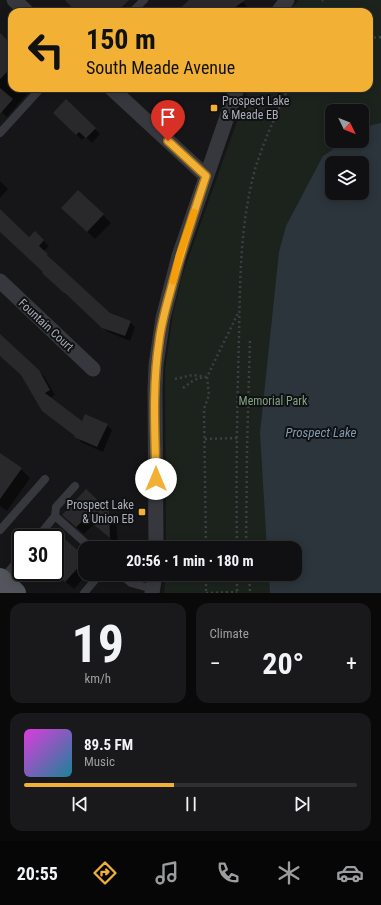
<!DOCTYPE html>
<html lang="en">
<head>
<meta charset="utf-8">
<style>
  body { margin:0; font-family:"Roboto Condensed",sans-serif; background:#19191b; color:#f1f3f6; height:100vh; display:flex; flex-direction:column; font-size:15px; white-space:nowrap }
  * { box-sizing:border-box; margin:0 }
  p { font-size:13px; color:#9c9d9f }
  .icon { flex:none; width:22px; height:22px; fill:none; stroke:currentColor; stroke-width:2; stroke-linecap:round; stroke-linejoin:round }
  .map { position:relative; height:593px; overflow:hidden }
  .panel { display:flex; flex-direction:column; gap:10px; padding:10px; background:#09090a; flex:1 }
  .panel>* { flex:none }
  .top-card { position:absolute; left:8px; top:8px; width:365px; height:84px; border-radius:12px; box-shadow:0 2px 10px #0003,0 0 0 1px #303032; background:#f2b134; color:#111; overflow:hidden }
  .needle { width:26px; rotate:133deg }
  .fabs { position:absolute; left:325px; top:104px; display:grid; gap:8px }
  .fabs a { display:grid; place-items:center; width:44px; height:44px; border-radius:8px; background:#101012; box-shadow:0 2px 10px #0003,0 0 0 1px #303032; font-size:20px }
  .speed { position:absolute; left:12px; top:529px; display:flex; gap:8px; font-size:20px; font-weight:700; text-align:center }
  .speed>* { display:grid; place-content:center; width:52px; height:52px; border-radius:50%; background:#101012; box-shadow:0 2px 10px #0003,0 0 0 1px #303032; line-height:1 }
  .speed .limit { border:2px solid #111; border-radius:6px; background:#fff; color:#111 }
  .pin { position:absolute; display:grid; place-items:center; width:34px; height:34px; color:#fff; margin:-41px -17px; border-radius:50% 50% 50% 0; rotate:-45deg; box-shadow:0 0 4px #0007 }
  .pin .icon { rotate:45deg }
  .me { position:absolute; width:44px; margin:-22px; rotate:0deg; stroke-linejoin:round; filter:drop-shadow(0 0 3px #0008) }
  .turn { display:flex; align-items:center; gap:14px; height:84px; padding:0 12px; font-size:18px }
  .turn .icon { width:52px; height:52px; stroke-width:2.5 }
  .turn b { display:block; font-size:28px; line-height:34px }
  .big { font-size:30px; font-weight:700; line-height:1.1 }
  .panel .tile { flex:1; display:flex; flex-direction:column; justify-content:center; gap:6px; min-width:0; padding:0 14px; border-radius:12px; background:#19191b }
  .panel .dial { align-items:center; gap:0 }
  .dial b { font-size:52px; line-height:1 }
  .song { display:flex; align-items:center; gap:12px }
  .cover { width:48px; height:48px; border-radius:6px; background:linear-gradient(135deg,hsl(300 70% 55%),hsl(190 70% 35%)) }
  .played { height:4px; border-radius:2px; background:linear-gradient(90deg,#f2b134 45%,#303032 45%) }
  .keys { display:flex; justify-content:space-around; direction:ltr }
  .heat { display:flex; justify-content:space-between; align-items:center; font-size:22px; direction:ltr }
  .panel .tiles { flex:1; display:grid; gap:10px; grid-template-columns:1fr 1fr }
  .tile:last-child { grid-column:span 2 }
  .trip { position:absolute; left:78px; top:541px; width:224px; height:40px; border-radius:12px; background:#101012; box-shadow:0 2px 10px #0003,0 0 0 1px #303032; font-weight:700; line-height:40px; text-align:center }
  .dock { display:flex; height:64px; justify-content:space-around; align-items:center; background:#060607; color:#9c9d9f }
  .dock .icon { width:28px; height:28px }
  .dock .on { color:#f2b134 }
  .dock b { font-size:18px; color:#f1f3f6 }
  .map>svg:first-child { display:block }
  .green { fill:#1c231d; fill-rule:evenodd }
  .water { fill:#2c353c; fill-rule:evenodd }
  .shadow { fill:#0007 }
  .building { fill:#29292c }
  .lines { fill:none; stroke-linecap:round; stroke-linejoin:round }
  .path { stroke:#3d3f44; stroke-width:2.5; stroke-dasharray:2 3; stroke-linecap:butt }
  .lane { stroke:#37383d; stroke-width:8 }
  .street { stroke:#37383d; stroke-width:15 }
  .primary { stroke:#53555c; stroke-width:22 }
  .route-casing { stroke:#9d7322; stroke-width:10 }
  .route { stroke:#f2b134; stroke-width:7 }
  .slow { stroke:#f59e0b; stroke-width:7 }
  .poi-dot { fill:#f2b134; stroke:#111113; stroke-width:1.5 }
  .labels { text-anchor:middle; stroke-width:4; stroke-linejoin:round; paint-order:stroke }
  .poi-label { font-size:12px; fill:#a8adb8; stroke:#111113; text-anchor:start }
  .street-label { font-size:12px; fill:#a8adb8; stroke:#111113 }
  .park-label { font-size:12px; fill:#7fa381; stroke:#111113 }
  .water-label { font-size:13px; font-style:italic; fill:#7f9bb3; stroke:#111113 }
</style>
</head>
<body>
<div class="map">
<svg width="381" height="593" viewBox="0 0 381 593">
  <rect width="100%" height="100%" fill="#161618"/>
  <!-- green -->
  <path class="green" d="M299,0H381V593H164L166,574H295V548H166L165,369L173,314L184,270L249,88H369V12H288ZM332,111H362V141H332ZM332,163H362V193H332Z"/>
  <!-- water -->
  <path class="water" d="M381,123V593H270L269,574H295V548H267L260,433L279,252L286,226L323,156L346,141H362V131L372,125ZM332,163H362V193H332Z"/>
  <!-- shadow -->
  <path class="shadow" d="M67,0H118L130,12H78Z
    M200,0H241L251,11L249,12H178Z
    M0,39L12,46V88H32L7,117L0,111Z
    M66,101L100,134L92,143L85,136L82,140L54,113Z
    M0,181L8,189L0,198Z
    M0,210L29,239L35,232L49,246L44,251L52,259V260L109,314L130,322L135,327L130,341L108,332L70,297L48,278L44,272L0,231Z
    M103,215L111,223L95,239L70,216Z
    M0,335L44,376L55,395L50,398L82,422L107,425L112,430L103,452L81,442L76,436L49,416L43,410L22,376L0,355Z
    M0,454L21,469L30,478L7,511L0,506Z
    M86,490L116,520L118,545L94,524L84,534L71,522Z
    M55,551L85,558V574H87L74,589L54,572Z"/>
  <!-- building -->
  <path class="building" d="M65,0H129L117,12H76Z
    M189,0H245L229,12H176Z
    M0,33L12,45V67L0,79Z
    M0,88L13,99L0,114Z
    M66,99L96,128L86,138L79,132L76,135L53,113Z
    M78,190L104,214L87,232L61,208Z
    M0,209L29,237L35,231L44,240L39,246L48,254L47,255L110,313L131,321L125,336L102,328L65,293H64L42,273L43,272L0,232Z
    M0,334L39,370L50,390L45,393L82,421L85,414L108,424L97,447L74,437L75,436L42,411L21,375L0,356Z
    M0,453L22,468L0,499Z
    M86,489L109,511L110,538L86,518L76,527L62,515Z
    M65,539L85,557V560L65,582L55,573V549Z"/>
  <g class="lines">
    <!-- path -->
    <path class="path" d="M322,1L323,0
      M369,38L381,37
      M175,379L193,375L207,377
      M183,388L194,380L204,377
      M205,439L237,438
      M206,544L237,543
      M206,548L204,409L209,395L207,377L239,311
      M237,548C236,478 237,407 239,337C240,280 240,221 256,166C264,141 275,117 286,93L289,88
      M246,548L247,448L250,339
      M206,574V593
      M237,574V593
      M249,574L250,593
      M206,593L237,592"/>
    <!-- lane -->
    <path class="lane" d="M132,12L144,0
      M0,133L41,88
      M55,516L91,548
      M0,530L45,479
      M37,538L55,516L56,507L75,486
      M121,574L131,583L153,589
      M2,579L21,557
      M84,593L100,574"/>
    <!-- street -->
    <path class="street" d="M14,0L27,12
      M278,12L287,0
      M111,88L206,176
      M0,281L93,369
      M156,548L155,389L156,365L163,318L179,256L237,88
      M152,593L155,574"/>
    <!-- primary -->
    <path class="primary" d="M0,579L15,593"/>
  </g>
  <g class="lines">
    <!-- route casing -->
    <g class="route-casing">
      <path id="route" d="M156,479C155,433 152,387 159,342C161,324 166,307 171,289C181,251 194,213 206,176L168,141"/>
    </g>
    <!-- route -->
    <use href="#route" class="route"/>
    <!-- slow -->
    <path class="slow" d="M173,281L179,256L194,212"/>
  </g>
  <!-- markers -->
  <g class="poi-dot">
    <rect x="210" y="104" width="8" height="8" rx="2"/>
    <rect x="138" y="508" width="8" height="8" rx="2"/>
  </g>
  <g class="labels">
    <!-- poi labels -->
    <g class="poi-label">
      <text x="222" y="105">Prospect Lake<tspan x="222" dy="14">&amp; Meade EB</tspan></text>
      <text x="134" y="509" text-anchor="end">Prospect Lake<tspan x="134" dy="14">&amp; Union EB</tspan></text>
    </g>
    <!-- street labels -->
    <g class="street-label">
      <text transform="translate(46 325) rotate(43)" y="4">Fountain Court</text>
    </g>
    <!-- park labels -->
    <g class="park-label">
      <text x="273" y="405">Memorial Park</text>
    </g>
    <!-- water labels -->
    <g class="water-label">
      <text x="321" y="437">Prospect Lake</text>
    </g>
  </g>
</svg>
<div class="fabs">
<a><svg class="needle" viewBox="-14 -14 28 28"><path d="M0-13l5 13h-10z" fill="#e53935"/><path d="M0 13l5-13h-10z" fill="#9c9d9f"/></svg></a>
<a><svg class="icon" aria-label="layers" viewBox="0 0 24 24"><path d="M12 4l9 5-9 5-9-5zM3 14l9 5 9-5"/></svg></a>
</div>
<div class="speed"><div class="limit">30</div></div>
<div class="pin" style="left:168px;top:141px;background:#d93025"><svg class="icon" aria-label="arrive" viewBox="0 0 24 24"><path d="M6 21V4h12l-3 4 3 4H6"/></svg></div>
<svg class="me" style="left:156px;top:479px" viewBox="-20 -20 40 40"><circle r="19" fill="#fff"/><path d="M0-13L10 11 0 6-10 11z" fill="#f2b134"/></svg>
<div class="trip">20:56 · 1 min · 180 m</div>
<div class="top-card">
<div class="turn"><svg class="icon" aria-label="left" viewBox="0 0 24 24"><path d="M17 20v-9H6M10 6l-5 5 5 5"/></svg><div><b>150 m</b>South Meade Avenue</div></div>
</div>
</div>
<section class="panel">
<div class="tiles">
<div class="tile dial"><b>19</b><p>km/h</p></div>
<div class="tile"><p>Climate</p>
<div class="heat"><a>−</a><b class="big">20°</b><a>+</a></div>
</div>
<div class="tile">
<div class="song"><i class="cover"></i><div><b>89.5 FM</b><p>Music</p></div></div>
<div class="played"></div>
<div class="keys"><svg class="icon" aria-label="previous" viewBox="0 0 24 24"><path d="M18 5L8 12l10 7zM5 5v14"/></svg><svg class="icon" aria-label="pause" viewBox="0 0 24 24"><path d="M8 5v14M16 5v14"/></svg><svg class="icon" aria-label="next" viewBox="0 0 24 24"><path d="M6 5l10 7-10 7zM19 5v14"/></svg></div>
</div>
</div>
</section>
<nav class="dock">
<b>20:55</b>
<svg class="icon on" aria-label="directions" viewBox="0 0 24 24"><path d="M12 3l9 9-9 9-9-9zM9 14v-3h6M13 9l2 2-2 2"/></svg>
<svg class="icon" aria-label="music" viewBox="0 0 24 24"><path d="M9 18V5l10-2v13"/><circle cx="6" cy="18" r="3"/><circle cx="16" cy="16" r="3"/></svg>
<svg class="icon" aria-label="phone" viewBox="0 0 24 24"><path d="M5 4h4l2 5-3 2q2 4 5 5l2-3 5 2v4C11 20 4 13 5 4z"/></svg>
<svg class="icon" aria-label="climate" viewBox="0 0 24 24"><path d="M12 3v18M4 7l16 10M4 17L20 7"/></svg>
<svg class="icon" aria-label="car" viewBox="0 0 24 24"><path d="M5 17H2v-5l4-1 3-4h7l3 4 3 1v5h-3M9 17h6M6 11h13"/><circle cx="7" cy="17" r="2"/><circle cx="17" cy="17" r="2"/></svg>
</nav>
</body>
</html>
